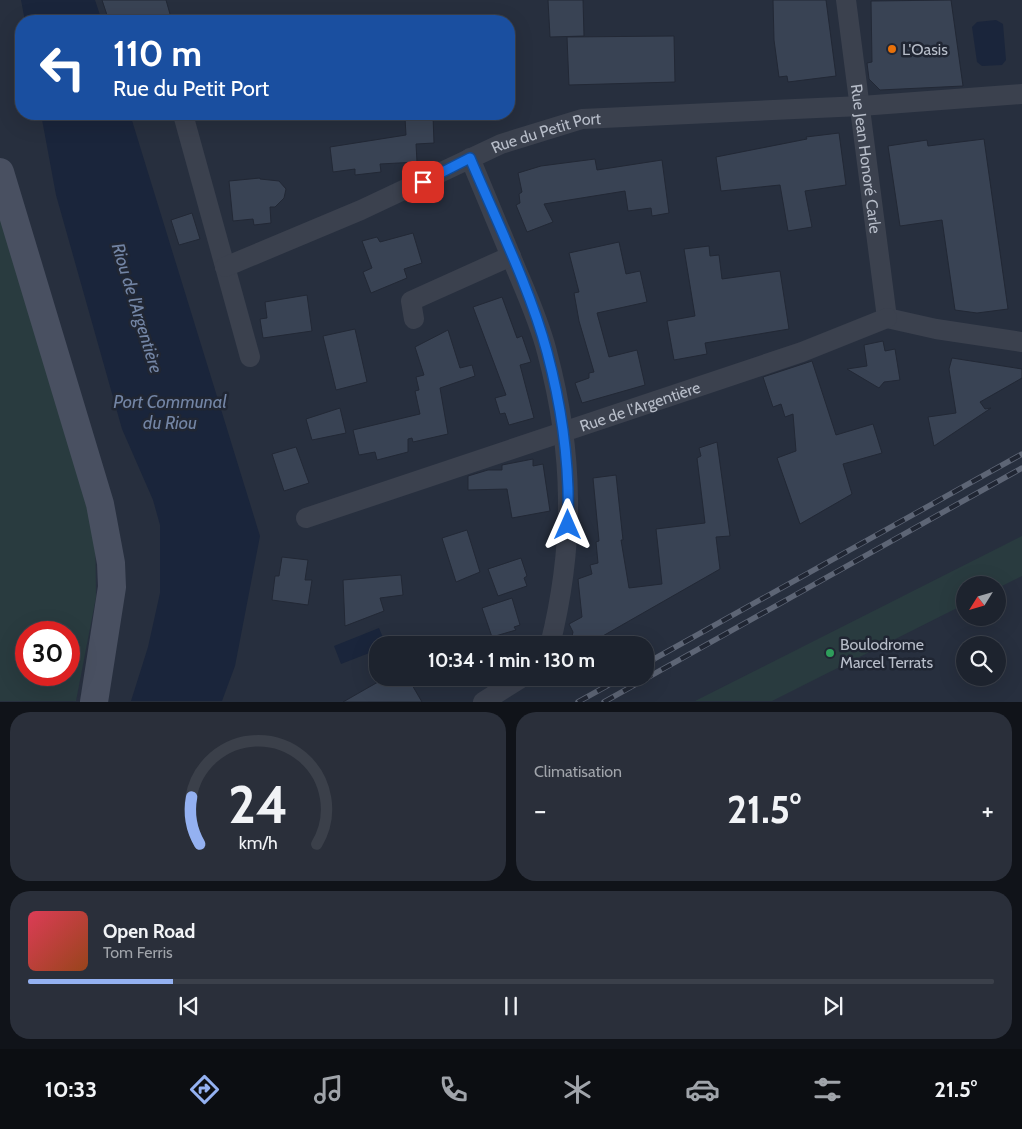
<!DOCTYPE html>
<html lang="fr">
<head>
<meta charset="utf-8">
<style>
  body { margin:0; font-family:Cabin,sans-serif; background:#2a2f3a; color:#f1f3f6; height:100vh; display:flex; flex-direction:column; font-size:19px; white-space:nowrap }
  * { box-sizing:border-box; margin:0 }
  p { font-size:16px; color:#a0a4aa }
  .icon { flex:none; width:28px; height:28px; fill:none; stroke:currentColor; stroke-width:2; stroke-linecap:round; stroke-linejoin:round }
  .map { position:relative; height:702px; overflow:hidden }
  .panel { display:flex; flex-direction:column; gap:10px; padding:10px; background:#101319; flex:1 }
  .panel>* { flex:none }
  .hud { position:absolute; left:15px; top:15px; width:500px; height:105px; border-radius:20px; box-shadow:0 5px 20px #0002,0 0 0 1px #3b404a; background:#1a4fa0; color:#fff; overflow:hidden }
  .needle { width:32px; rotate:233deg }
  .controls { position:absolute; left:956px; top:576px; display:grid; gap:10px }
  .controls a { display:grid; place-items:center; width:50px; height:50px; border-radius:50%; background:#1d232e; box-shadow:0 5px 20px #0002,0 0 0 1px #3b404a; font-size:25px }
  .speed { position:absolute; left:15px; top:621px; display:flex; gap:10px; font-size:25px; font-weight:700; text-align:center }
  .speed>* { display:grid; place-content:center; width:65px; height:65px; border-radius:50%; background:#1d232e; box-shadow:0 5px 20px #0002,0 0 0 1px #3b404a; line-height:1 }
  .speed .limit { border:8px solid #d22; background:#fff; color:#111 }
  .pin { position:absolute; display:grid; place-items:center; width:42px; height:42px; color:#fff; margin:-21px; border-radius:10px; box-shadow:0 2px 8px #0006 }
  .me { position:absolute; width:55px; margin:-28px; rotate:0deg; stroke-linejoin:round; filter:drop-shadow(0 0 4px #0008) }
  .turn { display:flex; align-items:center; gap:18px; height:105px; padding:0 15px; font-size:22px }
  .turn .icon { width:65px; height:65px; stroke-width:2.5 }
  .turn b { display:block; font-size:35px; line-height:42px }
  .big { font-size:38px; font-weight:700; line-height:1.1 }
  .panel .card { flex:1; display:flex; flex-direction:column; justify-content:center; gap:8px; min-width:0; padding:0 18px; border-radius:20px; background:#2a2f3a }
  .panel .dial { align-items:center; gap:0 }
  .dial svg { height:130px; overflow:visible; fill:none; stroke:#3b404a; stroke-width:7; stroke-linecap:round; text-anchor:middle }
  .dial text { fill:#f1f3f6; stroke:none }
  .song { display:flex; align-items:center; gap:15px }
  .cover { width:60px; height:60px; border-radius:8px; background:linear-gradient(135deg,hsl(350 70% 55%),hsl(20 70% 35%)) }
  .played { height:5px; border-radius:2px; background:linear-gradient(90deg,#94b1f1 15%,#3b404a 15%) }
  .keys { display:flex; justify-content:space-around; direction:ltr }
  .heat { display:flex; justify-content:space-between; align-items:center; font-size:28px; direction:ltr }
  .panel .tiles { flex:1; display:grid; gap:10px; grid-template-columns:1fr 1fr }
  .card:last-child { grid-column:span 2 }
  .trip { position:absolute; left:369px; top:636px; width:285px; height:50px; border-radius:20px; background:#1d232e; box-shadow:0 5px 20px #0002,0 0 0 1px #3b404a; font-weight:700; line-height:50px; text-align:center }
  .menu { display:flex; height:80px; justify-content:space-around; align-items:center; background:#0c0e12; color:#a0a4aa }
  .menu .icon { width:35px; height:35px }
  .menu .on { color:#94b1f1 }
  .menu b { font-size:22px; color:#f1f3f6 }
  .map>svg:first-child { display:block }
  .green { fill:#293b3f; fill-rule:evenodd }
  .water { fill:#1a253b }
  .building { fill:#394354; stroke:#222835 }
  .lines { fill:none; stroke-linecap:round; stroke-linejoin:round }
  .street { stroke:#3b414e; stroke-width:20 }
  .secondary { stroke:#495061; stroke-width:28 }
  .rail-casing { stroke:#5d6575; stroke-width:5.5 }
  .rail { stroke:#202633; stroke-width:4; stroke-dasharray:11; stroke-linecap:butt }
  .route-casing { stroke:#114b97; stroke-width:12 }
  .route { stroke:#1a73e8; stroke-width:9 }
  .food-dot { fill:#e8710a; stroke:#202633; stroke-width:2 }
  .leisure-dot { fill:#2e9e5b; stroke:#202633; stroke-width:2 }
  .labels { text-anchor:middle; stroke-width:5; stroke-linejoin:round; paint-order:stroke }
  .poi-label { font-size:16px; fill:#b7bdc9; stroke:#202633; text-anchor:start }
  .street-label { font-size:16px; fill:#b7bdc9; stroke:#202633 }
  .water-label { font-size:18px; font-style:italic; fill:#7385a5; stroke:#202633 }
</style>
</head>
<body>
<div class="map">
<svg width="1022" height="702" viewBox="0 0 1022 702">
  <rect width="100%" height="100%" fill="#272f3e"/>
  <!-- green -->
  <path class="green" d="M0,211L95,518L96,597L76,701H0ZM26,632H69V675H26Z
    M1022,536V576L998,588V585H965V604L772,701H695Z"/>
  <!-- water -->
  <path class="water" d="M21,0H95L102,21H25Z
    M996,20L1003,24L1006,60L1002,65L982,66L977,62L972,27L977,22Z
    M41,114H130L260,536L235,666L222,701H131L148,647L160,593V525L153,500L122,429L56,195Z
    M379,628L386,645H378L377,650L341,664L334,646Z"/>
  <!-- building -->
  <path class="building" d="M102,0H166L172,21H109Z
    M548,0H583L584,36L550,37Z
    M773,0H826L836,76L788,82L787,76L779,77L774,40Z
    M951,0L963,86L880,90L869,79L867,63L872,62L871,1Z
    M674,36L675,82L569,85L567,37Z
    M433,116L434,143L416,144L417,162L380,164L381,172L355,175V169L333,172L330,147L406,135L405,118Z
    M839,133L846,185L805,191L812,227L788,231L780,185L721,191L716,157L807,139L806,137Z
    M984,139L1008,309L977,313L955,310L942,220L900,226L888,146L927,140L928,146Z
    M595,159L597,170L662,160L669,213L652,216L651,208L628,211L625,191L544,204L553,222L527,232L516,205L520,203L519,194L522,192L518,173L541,166Z
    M260,178V179L279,181L286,189L284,198L275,207H270L271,223L254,225L253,219L233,221L229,181Z
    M192,213L200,239L179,245L171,220Z
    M413,233L422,263L404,269L407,278L371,293L363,272L372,268L362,241L377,237L380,242Z
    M619,242L626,274L640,271L647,302L597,313L609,357L637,350L645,385L582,403L575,383L589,378V373L594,372L579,321L574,293L579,292L569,253Z
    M709,246L710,256L719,255L722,279L780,271L789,329L705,343L707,354L674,360L667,321L695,316L684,249Z
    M307,295L312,331L263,338L260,319L267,318L265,302Z
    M502,297L517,338L522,336L531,362L520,365L534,418L509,425L505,413L500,414L495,398L506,395L473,307Z
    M355,329L367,382L336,390L323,336Z
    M448,330L460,368L472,365L475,376L440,388L448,434L413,442L412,438L408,439V452L377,460L375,452L359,455L353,430L420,414L415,391L419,390L416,377L424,375L415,347Z
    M883,341L885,351L895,349L900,380L884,382L879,388L847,369L867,366L864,345Z
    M952,358L1022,369V378L980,402L985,409L991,408L934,446L928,417L956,413L949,369Z
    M812,361L836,435L873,424L882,453L843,464L852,494L800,524L777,458L796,451L793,414L785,417L781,404L773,407L763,377Z
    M340,408L346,433L312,440L306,419Z
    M717,442L730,536L716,537L720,569L587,645H570L573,632L569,624L582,617L578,579L592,574L590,565L598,563L596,542L599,541L593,478L616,475L623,540H621L629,588L662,584L656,529L705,523L697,458L701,456L699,448Z
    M296,447L309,483L284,491L272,454Z
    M533,459V466L543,464L550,511L512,518L507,489L468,490V476L488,470H502V465Z
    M467,530L480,572L456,582L442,538Z
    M282,557L308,560L305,580H312L308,605L272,600L275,576H279Z
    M521,558L527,576L524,578L527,586L498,596L488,569Z
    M401,575L403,595L380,598L384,611L345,626L343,580Z
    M512,598L520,625L514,627L516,630L492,637L482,608Z
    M385,678H408L422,702H343Z"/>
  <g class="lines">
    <!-- street -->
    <g class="street">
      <path id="s1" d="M846,0L887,318"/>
      <path d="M184,118L250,357"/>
      <path d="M470,158C486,196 501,233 517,271C528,297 540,324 547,352C574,453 575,544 550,645"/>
      <path id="s2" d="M225,267L361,210L501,144L582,119L861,106L1022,94"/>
      <path d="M887,318L936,329L1022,342"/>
      <path d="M414,319L411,301L511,256"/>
      <path id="s3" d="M306,518L802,352L887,318"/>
      <path d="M483,702L521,678"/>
    </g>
    <!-- secondary -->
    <path class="secondary" d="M0,172L100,504L111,563L112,587L94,702"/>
    <!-- rail casing -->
    <g class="rail-casing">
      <path id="rail" d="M645,664L1022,454
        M578,702L621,678
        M604,702L1022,468"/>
    </g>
    <!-- rail -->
    <use href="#rail" class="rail"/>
  </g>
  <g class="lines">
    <!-- route casing -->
    <g class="route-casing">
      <path id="route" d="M423,182L470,158C496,220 530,288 547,352C562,408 570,466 568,525"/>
    </g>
    <!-- route -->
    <use href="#route" class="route"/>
  </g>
  <!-- markers -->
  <circle class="food-dot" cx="892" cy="49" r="5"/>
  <circle class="leisure-dot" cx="830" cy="653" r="5"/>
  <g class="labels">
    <!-- poi labels -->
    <g class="poi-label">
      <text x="902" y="55">L'Oasis</text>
      <text x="840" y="650">Boulodrome<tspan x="840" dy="18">Marcel Terrats</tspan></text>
    </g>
    <!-- street labels -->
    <g class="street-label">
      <text dy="6" stroke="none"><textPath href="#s2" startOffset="349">Rue du Petit Port</textPath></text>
      <text dy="6" stroke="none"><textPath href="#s1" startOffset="160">Rue Jean Honoré Carle</textPath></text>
      <text dy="6" stroke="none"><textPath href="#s3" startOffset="352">Rue de l'Argentière</textPath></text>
    </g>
    <!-- water labels -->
    <g class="water-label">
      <text transform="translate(137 308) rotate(73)" y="6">Riou de l'Argentière</text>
      <text x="170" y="408">Port Communal<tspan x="170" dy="21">du Riou</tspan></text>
    </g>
  </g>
</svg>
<div class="controls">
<a><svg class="needle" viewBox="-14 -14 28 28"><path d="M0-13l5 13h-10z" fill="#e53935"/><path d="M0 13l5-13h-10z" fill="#a0a4aa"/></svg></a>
<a><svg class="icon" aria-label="search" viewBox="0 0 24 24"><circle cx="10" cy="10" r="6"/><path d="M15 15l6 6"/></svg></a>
</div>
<div class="speed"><div class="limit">30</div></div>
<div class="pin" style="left:423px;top:182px;background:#d93025"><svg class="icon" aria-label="arrive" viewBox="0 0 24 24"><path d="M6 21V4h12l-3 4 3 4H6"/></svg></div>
<svg class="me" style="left:568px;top:525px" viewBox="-20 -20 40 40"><path d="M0-17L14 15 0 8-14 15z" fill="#1a73e8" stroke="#fff" stroke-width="4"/></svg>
<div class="trip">10:34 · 1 min · 130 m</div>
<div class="hud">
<div class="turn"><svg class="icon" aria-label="left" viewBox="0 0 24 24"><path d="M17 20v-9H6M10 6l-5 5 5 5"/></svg><div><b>110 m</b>Rue du Petit Port</div></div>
</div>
</div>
<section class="panel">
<div class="tiles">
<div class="card dial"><svg viewBox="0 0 100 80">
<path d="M14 69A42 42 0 1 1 86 69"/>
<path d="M14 69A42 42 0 0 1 9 40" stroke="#94b1f1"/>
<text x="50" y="56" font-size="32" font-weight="700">24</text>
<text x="50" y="72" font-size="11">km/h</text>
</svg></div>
<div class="card"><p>Climatisation</p>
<div class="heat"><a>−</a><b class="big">21.5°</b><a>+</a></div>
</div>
<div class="card">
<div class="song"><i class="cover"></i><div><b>Open Road</b><p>Tom Ferris</p></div></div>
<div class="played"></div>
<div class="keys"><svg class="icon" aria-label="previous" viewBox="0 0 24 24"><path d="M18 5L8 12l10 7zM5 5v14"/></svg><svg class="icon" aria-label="pause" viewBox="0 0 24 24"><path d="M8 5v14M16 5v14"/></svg><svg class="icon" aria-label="next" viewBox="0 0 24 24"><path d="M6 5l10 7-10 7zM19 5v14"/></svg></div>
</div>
</div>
</section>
<nav class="menu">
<b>10:33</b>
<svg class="icon on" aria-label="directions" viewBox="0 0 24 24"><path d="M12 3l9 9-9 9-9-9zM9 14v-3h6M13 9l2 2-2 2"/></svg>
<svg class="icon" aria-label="music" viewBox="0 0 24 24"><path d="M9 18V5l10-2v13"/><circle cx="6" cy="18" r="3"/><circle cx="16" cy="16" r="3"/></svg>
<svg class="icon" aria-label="phone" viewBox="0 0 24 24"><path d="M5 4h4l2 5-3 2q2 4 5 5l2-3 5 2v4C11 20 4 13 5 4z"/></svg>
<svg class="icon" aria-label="climate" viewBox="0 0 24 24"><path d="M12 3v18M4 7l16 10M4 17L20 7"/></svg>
<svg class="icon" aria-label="car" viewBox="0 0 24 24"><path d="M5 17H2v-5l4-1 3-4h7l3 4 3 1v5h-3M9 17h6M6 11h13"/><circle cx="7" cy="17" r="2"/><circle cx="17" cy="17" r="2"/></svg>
<svg class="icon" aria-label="filters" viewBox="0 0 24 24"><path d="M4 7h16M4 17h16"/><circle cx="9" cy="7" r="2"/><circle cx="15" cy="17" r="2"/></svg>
<b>21.5°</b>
</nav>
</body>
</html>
